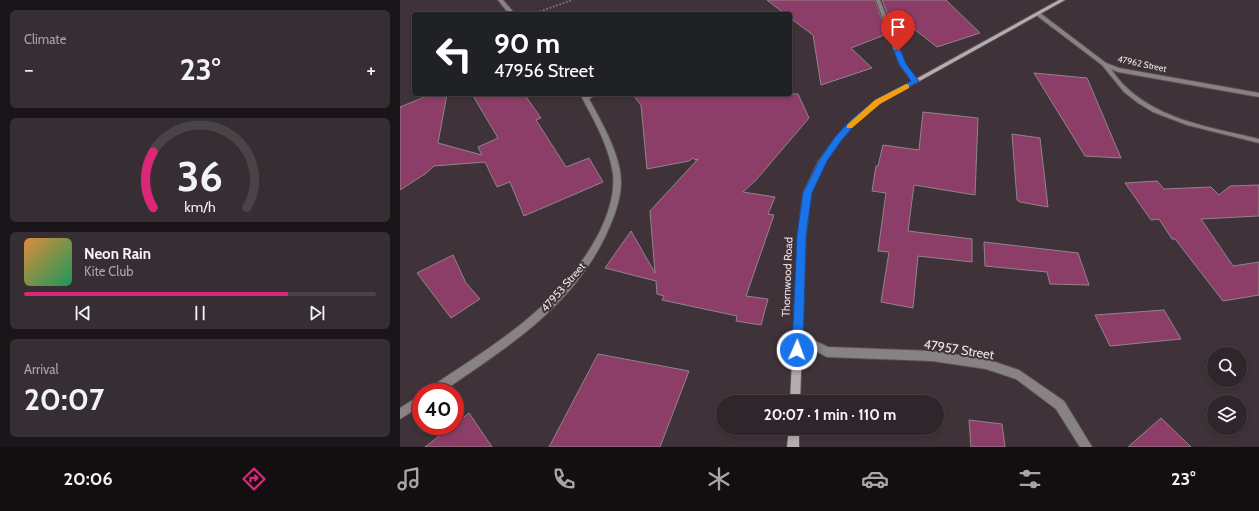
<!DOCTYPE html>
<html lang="en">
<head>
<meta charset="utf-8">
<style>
  body { margin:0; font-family:Cabin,sans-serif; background:#372e33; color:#f1f3f6; height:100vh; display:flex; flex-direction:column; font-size:15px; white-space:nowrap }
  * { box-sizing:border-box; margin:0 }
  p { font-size:13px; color:#a7a5a9 }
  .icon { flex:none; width:22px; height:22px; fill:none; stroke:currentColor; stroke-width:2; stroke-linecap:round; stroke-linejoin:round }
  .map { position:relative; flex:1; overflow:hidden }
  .side { display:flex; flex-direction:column; gap:10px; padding:10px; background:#1a1518; width:400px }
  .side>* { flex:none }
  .guide { position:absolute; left:12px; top:12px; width:380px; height:84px; border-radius:4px; box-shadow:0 2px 6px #0003,0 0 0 1px #4a4347; background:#202124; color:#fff; overflow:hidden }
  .controls { position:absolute; left:807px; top:347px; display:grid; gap:8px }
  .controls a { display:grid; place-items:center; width:40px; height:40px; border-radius:50%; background:#2f262b; box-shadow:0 2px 6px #0003,0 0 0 1px #4a4347; font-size:20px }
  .speed { position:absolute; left:12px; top:383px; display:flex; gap:8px; font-size:20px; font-weight:700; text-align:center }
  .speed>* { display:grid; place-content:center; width:52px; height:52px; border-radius:50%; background:#2f262b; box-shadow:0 2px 6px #0003,0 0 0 1px #4a4347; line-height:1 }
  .speed .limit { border:6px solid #d22; background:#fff; color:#111 }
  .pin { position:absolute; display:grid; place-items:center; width:34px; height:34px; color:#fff; margin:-41px -17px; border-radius:50% 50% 50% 0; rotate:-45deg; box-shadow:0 0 4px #0007 }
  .pin .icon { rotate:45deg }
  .me { position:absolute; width:44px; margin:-22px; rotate:2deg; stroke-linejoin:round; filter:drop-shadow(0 0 3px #0008) }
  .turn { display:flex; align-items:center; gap:14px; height:84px; padding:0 16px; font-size:18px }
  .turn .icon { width:52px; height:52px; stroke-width:2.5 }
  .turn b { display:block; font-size:28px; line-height:34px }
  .big { font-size:30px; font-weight:700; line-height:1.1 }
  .side .widget { flex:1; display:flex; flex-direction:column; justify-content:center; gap:6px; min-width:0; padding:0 14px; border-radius:6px; background:#372e33 }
  .side .dial { align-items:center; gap:0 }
  .dial svg { height:104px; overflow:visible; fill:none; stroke:#4a4347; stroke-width:7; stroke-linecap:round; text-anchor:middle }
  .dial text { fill:#f1f3f6; stroke:none }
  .song { display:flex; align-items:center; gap:12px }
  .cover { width:48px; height:48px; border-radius:6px; background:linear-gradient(135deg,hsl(30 70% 55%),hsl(150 70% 35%)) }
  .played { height:4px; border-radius:2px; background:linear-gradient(90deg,#db2777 75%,#4a4347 75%) }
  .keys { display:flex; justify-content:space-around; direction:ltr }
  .heat { display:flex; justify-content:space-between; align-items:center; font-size:22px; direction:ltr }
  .trip { position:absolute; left:316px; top:395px; width:228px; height:40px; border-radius:20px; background:#2f262b; box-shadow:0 2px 6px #0003,0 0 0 1px #4a4347; font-weight:700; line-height:40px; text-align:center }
  .dock { display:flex; height:64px; justify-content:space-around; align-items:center; background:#130f11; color:#a7a5a9 }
  .dock .icon { width:28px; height:28px }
  .dock .selected { color:#db2777 }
  .dock b { font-size:18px; color:#f1f3f6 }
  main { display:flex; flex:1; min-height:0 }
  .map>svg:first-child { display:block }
  .building { fill:#8c3e69; stroke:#91848a }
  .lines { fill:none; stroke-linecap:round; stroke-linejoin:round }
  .street-casing { stroke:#5a4f55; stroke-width:2 }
  .secondary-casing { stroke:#5a4f55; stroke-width:2 }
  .path { stroke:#756a6f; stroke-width:2; stroke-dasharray:2 1.5; stroke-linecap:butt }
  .street { fill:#898285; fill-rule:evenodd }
  .secondary { fill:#b7adb1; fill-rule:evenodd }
  .route { fill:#1a73e8; stroke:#114b97 }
  .slow { fill:#f59e0b }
  .labels { text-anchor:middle; stroke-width:4; stroke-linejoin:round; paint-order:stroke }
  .far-street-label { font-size:9px; fill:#eae2e5; stroke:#3f3339 }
  .street-label { font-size:11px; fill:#eae2e5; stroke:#3f3339 }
  .near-street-label { font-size:13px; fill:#eae2e5; stroke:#3f3339 }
</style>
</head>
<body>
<main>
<section class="side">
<div class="widget"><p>Climate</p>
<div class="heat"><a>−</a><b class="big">23°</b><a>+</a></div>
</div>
<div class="widget dial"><svg viewBox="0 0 100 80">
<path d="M14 69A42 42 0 1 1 86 69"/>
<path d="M14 69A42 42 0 0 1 14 26" stroke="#db2777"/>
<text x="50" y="56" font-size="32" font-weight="700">36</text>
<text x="50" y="72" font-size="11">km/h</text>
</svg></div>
<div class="widget">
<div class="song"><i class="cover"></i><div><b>Neon Rain</b><p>Kite Club</p></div></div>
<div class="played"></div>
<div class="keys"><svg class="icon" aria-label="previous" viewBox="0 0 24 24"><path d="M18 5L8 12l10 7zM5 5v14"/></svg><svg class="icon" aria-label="pause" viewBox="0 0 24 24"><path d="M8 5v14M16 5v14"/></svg><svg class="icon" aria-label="next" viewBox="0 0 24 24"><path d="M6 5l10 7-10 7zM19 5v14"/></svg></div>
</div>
<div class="widget"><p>Arrival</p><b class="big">20:07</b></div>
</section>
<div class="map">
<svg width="859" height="447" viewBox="0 0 859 447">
  <rect width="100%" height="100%" fill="#3f3339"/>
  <!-- building -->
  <path class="building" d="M367,0H475L487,34L451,48L472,68L421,85L413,35L390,18V14H385Z
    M482,0H546L580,33L537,47L509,25L494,31Z
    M634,73L687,78L721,158L685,156Z
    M32,94H47L38,143L82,155L78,147L98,138L72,94H124L141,118L136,120L166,167L189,158L203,182L124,216L110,182L97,187L85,162L34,166L25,174L0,190V107Z
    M232,94H398L409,118L356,180L343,192L375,197L368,214L374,215L346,296L368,299L361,325L336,321L337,316L262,300L264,296L257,294L256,281L205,268L231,231L255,273L250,211L298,159L295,160L293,158L289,161L247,169L241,105Z
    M523,112L578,118L575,195L514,185L508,231L572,239V262L518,256L513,308L481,302L489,252L478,251L486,193L472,191L476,166H478L483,145L519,150Z
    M612,134L640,138L648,207L620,202L617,200Z
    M757,181L764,189L811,187L819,195L830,186L859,185V216L801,219L833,266L859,262V295L823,301L775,239H772L759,219L751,220L725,183Z
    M584,242L678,253L689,285L650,284L647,272L585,266Z
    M53,255L66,283L80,299L51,318L17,273Z
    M764,310L781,339L710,346L695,315Z
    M198,354L289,371L260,447H149Z
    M69,413L92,447H25L52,426H55V424Z
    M761,418L791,447H728Z
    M569,420L602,424L605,447H571Z"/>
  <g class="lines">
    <!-- street casing -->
    <g class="street-casing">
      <path id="street" d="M98,0H103L115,14H109Z
        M476,0H480L505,64L518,81L517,82H513L499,64Z
        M636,13H640L706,63L719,68L859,93V97L718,72L711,69C716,76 721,83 727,88C762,121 814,128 859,139V143L787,125L753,112L738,103L724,92L702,65L636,15Z
        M180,94H186L187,96L190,94H198L189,99C202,123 222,157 221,184C220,204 212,222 204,239C168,311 105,348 42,392H28L29,388C95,344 161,306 199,233C208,215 215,194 213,174C209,146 193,118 180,94Z
        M398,333L428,347L532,351L586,359L619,370L664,401L692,447H680L656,409L616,379L586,369L532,361L427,357L395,340L393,337L395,334Z
        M21,395V406L0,419V408Z"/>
    </g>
    <!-- secondary casing -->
    <g class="secondary-casing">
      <path id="secondary" d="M659,0H665L480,103L456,122L440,141L426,161L411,193L406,235L400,402H390L398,235L403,193L419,160L436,137L452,120L476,101Z
        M389,428H399V447H387Z"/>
    </g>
    <!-- path -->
    <path class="path" d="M133,14L172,0"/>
    <!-- street -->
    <use href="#street" class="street"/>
    <!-- secondary -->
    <use href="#secondary" class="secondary"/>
  </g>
  <!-- route -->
  <path class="route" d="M498,49L501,51L506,64L519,81L480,104L456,123L441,141L427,161L412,193L406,235L403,350L401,354L397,355L393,354L392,350L397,235L403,193L420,159L435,137L451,120L475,100L511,81L499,64L494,51Z"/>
  <!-- slow -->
  <path class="slow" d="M506,84L509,85V88L480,104L452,128H447V125L475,100Z"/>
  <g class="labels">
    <!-- far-street labels -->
    <g class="far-street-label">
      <text transform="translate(742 64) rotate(12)" y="3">47962 Street</text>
    </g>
    <!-- street labels -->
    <g class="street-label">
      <text transform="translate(387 277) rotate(-88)" y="4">Thornwood Road</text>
      <text transform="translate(163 287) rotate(-49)" y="4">47953 Street</text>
    </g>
    <!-- near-street labels -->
    <g class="near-street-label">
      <text transform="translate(559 349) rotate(9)" y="5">47957 Street</text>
    </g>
  </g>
</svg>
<div class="controls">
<a><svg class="icon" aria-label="search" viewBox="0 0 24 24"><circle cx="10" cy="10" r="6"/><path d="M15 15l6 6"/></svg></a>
<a><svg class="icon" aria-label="layers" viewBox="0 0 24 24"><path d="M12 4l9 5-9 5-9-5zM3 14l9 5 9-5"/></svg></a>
</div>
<div class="speed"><div class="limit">40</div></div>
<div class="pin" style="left:498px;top:51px;background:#d93025"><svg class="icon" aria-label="arrive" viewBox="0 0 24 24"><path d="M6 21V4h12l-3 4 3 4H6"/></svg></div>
<svg class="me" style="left:397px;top:350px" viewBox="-20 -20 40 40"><circle r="17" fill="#1a73e8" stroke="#fff" stroke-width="3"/><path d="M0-11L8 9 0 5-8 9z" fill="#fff"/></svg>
<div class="trip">20:07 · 1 min · 110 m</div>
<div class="guide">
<div class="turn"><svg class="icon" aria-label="left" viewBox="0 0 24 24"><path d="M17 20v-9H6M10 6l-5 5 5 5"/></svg><div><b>90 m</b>47956 Street</div></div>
</div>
</div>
</main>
<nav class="dock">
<b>20:06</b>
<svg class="icon selected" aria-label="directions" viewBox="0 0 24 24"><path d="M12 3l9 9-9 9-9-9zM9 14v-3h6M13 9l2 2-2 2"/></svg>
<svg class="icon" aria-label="music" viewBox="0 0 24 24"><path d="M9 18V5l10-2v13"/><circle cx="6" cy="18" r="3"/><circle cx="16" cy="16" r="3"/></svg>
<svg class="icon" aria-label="phone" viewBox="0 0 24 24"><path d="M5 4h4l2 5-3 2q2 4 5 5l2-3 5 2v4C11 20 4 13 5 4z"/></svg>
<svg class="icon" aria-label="climate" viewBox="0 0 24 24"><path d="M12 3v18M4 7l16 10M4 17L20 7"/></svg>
<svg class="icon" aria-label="car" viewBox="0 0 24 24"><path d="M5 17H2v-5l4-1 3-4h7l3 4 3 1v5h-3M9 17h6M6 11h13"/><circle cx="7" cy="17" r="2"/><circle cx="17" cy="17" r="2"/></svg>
<svg class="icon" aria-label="filters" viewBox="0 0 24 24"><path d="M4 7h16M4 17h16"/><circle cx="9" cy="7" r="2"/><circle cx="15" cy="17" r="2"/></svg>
<b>23°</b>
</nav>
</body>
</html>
